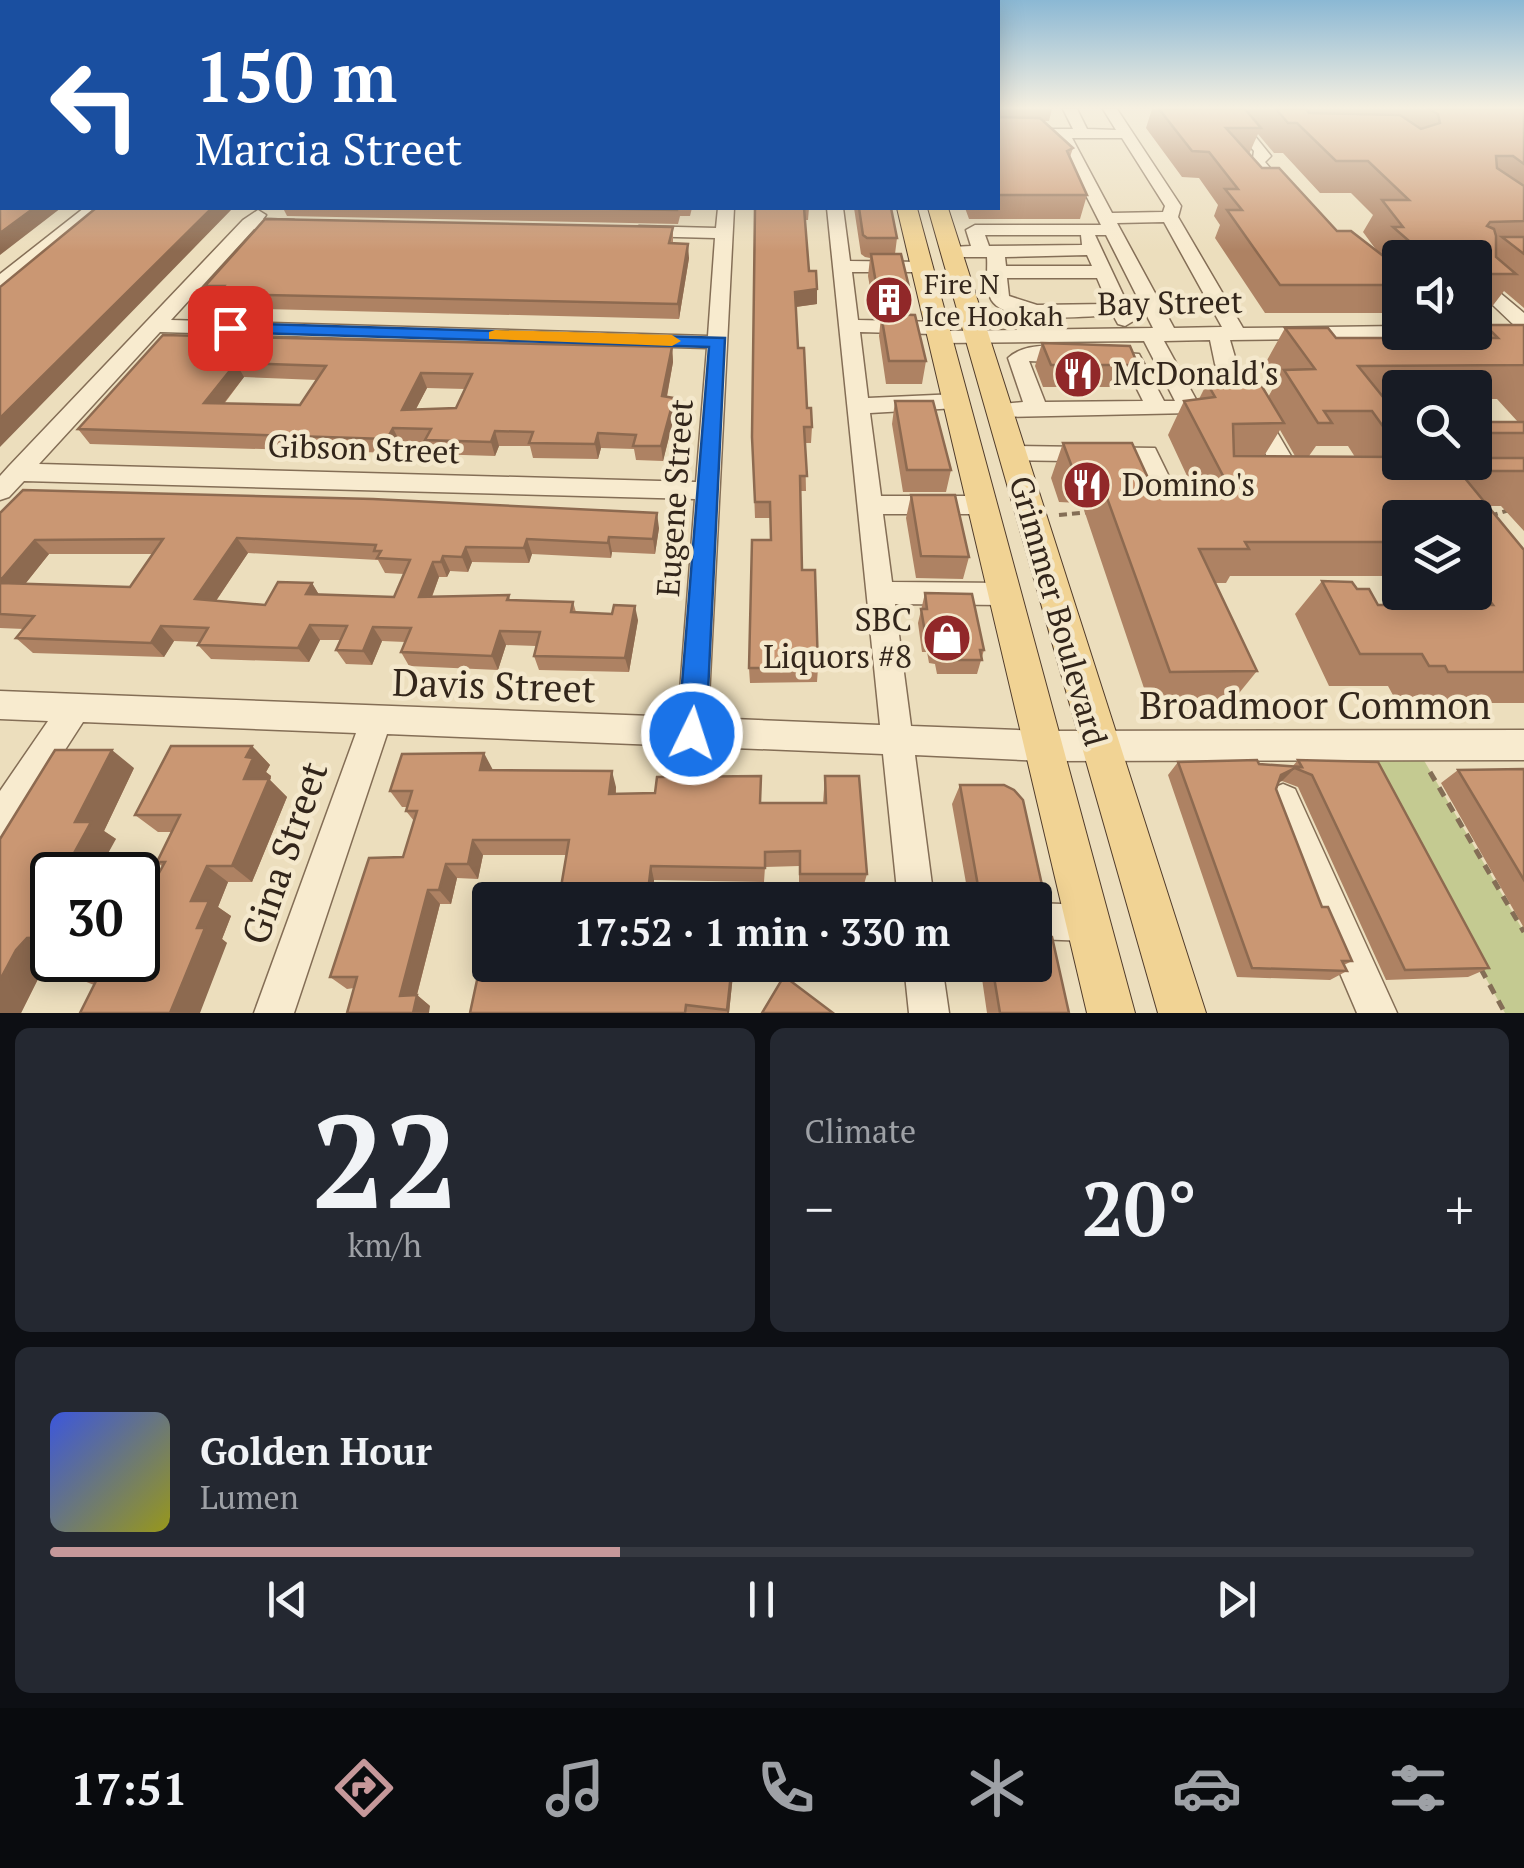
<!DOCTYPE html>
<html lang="en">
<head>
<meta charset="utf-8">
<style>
  body { margin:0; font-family:"PT Serif",serif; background:#242831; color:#f1f3f6; height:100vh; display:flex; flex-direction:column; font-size:38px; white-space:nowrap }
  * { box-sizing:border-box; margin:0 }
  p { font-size:32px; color:#9ea1a6 }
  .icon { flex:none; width:55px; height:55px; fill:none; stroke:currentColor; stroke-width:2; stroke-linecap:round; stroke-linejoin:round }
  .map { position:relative; height:1013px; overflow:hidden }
  .sheet { display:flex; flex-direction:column; gap:15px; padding:15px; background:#0d0f14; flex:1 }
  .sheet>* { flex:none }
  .guide { position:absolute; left:0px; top:0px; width:1000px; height:210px; box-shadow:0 5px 25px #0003; background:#1a4fa0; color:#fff; overflow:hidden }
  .controls { position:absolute; left:1382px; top:240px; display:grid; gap:20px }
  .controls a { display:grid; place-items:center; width:110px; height:110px; border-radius:10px; background:#171b24; box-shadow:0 5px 25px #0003; font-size:50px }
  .speed { position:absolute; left:30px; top:852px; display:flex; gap:20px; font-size:50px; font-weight:700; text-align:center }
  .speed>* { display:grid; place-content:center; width:130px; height:130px; border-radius:50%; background:#171b24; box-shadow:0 5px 25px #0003; line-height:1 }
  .speed .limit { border:5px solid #111; border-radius:15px; background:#fff; color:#111 }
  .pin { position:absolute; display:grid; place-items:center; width:85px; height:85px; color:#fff; margin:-42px; border-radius:20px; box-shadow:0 5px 15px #0006 }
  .me { position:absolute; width:110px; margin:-55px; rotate:4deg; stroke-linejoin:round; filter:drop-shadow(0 0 8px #0008) }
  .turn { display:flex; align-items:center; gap:35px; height:210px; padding:0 30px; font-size:45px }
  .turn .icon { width:130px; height:130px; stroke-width:2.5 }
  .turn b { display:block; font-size:70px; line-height:85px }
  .big { font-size:75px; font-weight:700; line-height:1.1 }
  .sheet .card { flex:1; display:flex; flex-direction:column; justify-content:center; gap:15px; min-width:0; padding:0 35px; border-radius:15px; background:#242831 }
  .sheet .dial { align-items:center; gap:0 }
  .dial b { font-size:130px; line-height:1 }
  .song { display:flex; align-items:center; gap:30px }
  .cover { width:120px; height:120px; border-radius:15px; background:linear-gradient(135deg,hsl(230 70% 55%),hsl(60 70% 35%)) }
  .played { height:10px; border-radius:5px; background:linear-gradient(90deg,#c6989a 40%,#363941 40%) }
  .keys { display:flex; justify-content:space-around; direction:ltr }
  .heat { display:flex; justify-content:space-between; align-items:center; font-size:55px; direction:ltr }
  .sheet .tiles { flex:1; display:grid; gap:15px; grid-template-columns:1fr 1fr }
  .card:last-child { grid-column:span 2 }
  .trip { position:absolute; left:472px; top:882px; width:580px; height:100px; border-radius:10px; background:#171b24; box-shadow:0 5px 25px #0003; font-weight:700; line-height:100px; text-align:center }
  .tabs { display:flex; height:160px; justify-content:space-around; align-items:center; background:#090b0e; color:#9ea1a6 }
  .tabs .icon { width:70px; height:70px }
  .tabs .selected { color:#c6989a }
  .tabs b { font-size:45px; color:#f1f3f6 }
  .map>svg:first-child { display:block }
  .green { fill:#c4ca91 }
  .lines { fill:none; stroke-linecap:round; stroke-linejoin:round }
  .minor-casing { stroke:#846e56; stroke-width:3 }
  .major-casing { stroke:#513c2b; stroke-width:2 }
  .path-far1 { stroke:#846e56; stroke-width:4; stroke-dasharray:8 5; stroke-linecap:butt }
  .path { stroke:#846e56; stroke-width:5; stroke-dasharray:10 8; stroke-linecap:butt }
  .minor { fill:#f8ebcf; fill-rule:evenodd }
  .major { fill:#f1d394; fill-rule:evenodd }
  .wall { fill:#ae8263; fill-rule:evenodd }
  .shaded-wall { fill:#8d6a50 }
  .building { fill:#ca9773; stroke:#8d6a50; stroke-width:2.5; fill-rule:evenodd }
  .route { fill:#1a73e8; stroke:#114b97; stroke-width:2.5 }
  .slow { fill:#f59e0b }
  .labels { text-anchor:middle; stroke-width:9; stroke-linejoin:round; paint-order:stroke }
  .far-poi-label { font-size:28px; fill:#33261b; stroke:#f4e8cc; text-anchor:start }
  .street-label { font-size:32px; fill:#33261b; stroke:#f4e8cc }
  .poi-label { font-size:32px; fill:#33261b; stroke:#f4e8cc; text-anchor:start }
  .near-street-label { font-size:38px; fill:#33261b; stroke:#f4e8cc }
</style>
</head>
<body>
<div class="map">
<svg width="1524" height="1013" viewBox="0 0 1524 1013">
  <rect width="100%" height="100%" fill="#ecdebd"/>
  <!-- green -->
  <path class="green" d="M1415,745L1524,932V1013H1505L1359,746Z"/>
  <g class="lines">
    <!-- minor casing -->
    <g class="minor-casing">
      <path id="minor" d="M1063,109H1077L1087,129L1116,130L1103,109H1117L1181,206L1178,217L1243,328L1400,326V332H1410L1400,338L1230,340L1237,364L1298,468L1310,477L1307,483H1282L1215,364L1210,340L1164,341L1198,403L1192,413L999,417L988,410L991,405L1023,402L1008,358C1025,342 1065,342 1082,357L1072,363L1029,361L1045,402L1143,401L1125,365L1105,362L1102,358L1112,352L1139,354L1164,401H1175L1144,341L941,343L934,341L933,334L860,332L868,398L957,394L968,401L957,408L870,413L881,496H983L992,499L995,505L992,511L983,514H883L892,582L1006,583L1016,586L1020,594L1016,602L1006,605L895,604L911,726L1045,731L1524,730V760L1045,761L915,755L934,900H898L883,754L387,734L294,1013H254L356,733L83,722L12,832L0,837V791L48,721L0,719V691L678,717L695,499L24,481L9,497L0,500V476L9,466L243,220L258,210L266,215L263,219L294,220L303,225L294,230L254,229L171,320L708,336L715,238L639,236L630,231L639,226L716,228L718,208H734L708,718L880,725L827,208H843L850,261L923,262L932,267L923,272H852L858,320L939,322L946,324L947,331L1153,328L1106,235H1095L1135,320L1125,326L1118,324L1113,315C1088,316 1000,326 990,297C985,286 988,269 987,257H952L943,252L952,247L971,246L966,230L975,225H1101L1057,138L998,137V129H1073ZM1072,138H1122L1165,206L1163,212L1112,213ZM1164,222L1222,327L1174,328L1117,223ZM985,235H1081L1082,245L989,246ZM1087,255L1092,266H1006L1005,257ZM1007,278H1097L1108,304L1037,305L1009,296ZM160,332L707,348L696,482L39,464Z
        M1218,109H1233L1271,156L1265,162L1291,193L1289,196H1277L1252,165L1254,151Z
        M0,136H2V144H0Z
        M2,155V166L0,167V156Z
        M84,208H102L0,289V274Z
        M1475,272L1524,313V330L1517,328L1475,288Z
        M1012,446L1155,448L1180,499L1177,505H1159L1139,462L1004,460L1000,454Z
        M1283,784L1295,789L1397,1013H1357L1266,800L1271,789Z
        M1035,903L1088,905L1101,910L1106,923L1101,936L1088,941L1035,939Z
        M904,965H942L949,1013H909Z"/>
    </g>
    <!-- major casing -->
    <g class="major-casing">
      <path id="major" d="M897,208H917L1135,1013H1087Z
        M928,208H948L1206,1013H1158Z"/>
    </g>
    <!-- path-far1 -->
    <path class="path-far1" d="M1059,515L1089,512
      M1490,516L1509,510"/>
    <!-- path -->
    <path class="path" d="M1430,772L1524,932
      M1481,969L1505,1013"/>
    <!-- minor -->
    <use href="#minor" class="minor"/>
    <!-- major -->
    <use href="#major" class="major"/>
  </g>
  <!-- wall -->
  <path class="wall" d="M998,109H1052L1049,121H1043L1073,148L1070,157L1087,195L1080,219H969L965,208H998Z
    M1152,109H1245L1247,112L1248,109H1524V308L1504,291L1491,308H1475V258H1400V313H1265L1215,238L1220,225L1214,216L1218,205L1199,178L1182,177L1146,128ZM1258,134L1274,153H1283L1320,193H1351L1373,215L1363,232L1377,251L1337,231L1262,168L1249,154Z
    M283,208H692L690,216H680L678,224L287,216Z
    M755,208H809L808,220H805L809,271L817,289V304L796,307L798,348L807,408L812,427L811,443H805L806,491H800L802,570L818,668L817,682L750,683L749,668L770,540V518H755L752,437Z
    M854,208H891L897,238L895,254L911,295L908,315L926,361L922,384H886L879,336L881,317H875L868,276L870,258L865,257L861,254Z
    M673,227V244L689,258L679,319L225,308L221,300H213L205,286Z
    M1485,325H1524V531L1501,506H1487L1524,550V703H1413L1409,697H1394L1388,686H1329L1295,614L1322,581L1357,589L1378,605H1435L1427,592H1475V518H1400V576H1230L1226,583H1215L1257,671L1231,703H1149L1083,507L1079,503L1059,502L1051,478L1063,443L1154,491H1194L1168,435L1184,401L1199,399L1207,383H1222L1229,370L1268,397L1278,380L1266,362L1285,328L1336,338H1475ZM1400,388H1475V399H1497L1518,422H1475V462H1400V418L1385,400H1400ZM1280,430L1295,456H1264ZM1316,446H1348L1355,457L1309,456Z
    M163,335L672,347L673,362L667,397L675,413L663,461L636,460L634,449L601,448L598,459L533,458L530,446H499L495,456L431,454L427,443L400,442L394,453L90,444L78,429ZM244,377L317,380L300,405L224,404ZM427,388L465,389L456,408L416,409Z
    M1042,343L1138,365L1129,387H1043L1035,366Z
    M895,401L951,470L946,492H903L892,424Z
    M911,495L969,557L963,579L916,578L906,518Z
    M0,513L659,528L655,554L612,552L611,558L532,554L529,563L472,562L468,572L450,571L447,577H439L432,597L509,595L510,600L573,602L576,612L638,620L629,672L539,670L534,656L536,646L506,645L498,670L409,666L401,652L405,642L382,641L372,665L346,664L336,650L341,640H320L309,662L211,659L198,645L200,642L174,641L164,657L33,653L16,638L24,629L0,628ZM248,553L378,560L385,573L404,574L394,597L319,595L312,583L265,605L216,601ZM49,554H153L130,587L25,584Z
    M925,593L984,650L977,674H937L935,664L929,663L927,652H922L918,623Z
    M252,746L270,765L266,772L271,776L270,780L287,797L252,882H228L218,907L231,916L222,939L227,943L94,985L79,979L138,960L163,867L157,862L172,832H158L135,815Z
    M1298,760L1489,968L1468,977L1386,980L1298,787L1282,781L1278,782L1276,789L1322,907L1352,961L1344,965L1347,971L1330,980L1237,977L1168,775L1178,762L1292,767Z
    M134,768L104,831L116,839L52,875V955L46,963L21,1013L0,839Z
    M1524,769V928L1441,783L1458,770Z
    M493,770L616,787V794L761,803H823L825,776L867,874L863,888H799V866L765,867L764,882L654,880L653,900H563L560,893L566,855H483L478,879L457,878L451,904H440L417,995L430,1006L354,988L347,989L330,977L403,857L414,821L406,811L407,807H402L390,791Z
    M960,785L1042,885L1031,900H969L952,804Z
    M490,965H734L729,1013H470Z
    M980,965H1035L1069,1013H987Z"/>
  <!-- shaded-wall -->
  <path class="shaded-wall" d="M34,208H61L0,255V233Z
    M212,208H233L0,447V418Z
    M688,244L689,258L679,319L678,304Z
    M817,289V304L795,307V292Z
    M672,347L673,362L664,411L662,396Z
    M236,363L244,377L213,417L204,403Z
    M421,373L427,388L408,424L402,410Z
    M674,398L675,413L663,461L661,446Z
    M393,428L400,442L394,453L387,439Z
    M495,431L499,446L495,456L491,442Z
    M598,433L601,448L598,459L595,444Z
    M657,513L659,528L655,554L653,539Z
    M609,537L612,552L611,558L608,543Z
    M237,538L248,553L207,614L195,599Z
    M527,539L532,554L529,563L524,548Z
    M35,540L49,554L14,598L0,584V581Z
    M466,547L472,562L468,572L462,557Z
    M443,556L450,571L447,577L441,562Z
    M433,562L439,577L426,612L419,597Z
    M312,583L321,598L306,594Z
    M635,606L638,620L629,672L625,658Z
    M310,625L320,640L309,662L298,648Z
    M161,626L174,641L164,657L151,643Z
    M373,627L382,641L372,665L363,651Z
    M500,631L506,645L498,670L492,656Z
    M252,746L270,765L266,772L271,776L270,780L287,797L252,882L232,866L246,757Z
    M112,750L134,768L104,831L116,839L96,875H62L75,822Z
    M484,753L493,770H480Z
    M1295,768L1282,781L1268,787L1281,775Z
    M612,771L616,787L614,810L609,794Z
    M473,840L483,855L478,879L468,864Z
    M446,864L457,878L451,904L439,890Z
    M207,866L228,882L218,907L231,916L222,939L227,943L200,1013H170L197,928L191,901Z
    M651,866L654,880L653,900H647Z
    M428,890L440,904L414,1006L400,996Z
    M27,938L52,950V955L46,963L21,1013H0V980L16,950Z
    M732,965H734L729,1013H727Z
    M417,995L430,1006L429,1013H413Z"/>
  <!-- building -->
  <path class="building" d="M998,109H1000V117L1040,118L1073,148L1067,151L1087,195H998Z
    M1159,109H1245L1261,128H1226L1262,168H1279L1337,231H1351L1400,269V285H1280L1227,210H1242L1225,189H1238L1209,152L1192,151Z
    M1276,109H1306L1309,113L1400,115L1421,129L1440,123L1438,114L1429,109H1524V164L1513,156H1496L1497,168L1524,186V221L1490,222L1487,226L1494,229L1496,236V257L1516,274H1475V258H1424V254L1393,227H1403L1382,200H1409L1368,161H1336L1297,123H1288Z
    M2,165V208H34L0,233V167Z
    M96,208H212L0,418V287Z
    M566,208H677V210Z
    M755,208H804L809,271H816L817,289L795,292L798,348H804L807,408H811L812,427H804L807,476H800L802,570H815L818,668H749L752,540H771L770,502H755L752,437Z
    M859,208H891L897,238H867L863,235Z
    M265,219L673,227L669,243L688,244L678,304L217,294L224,286H205Z
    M1502,237H1524V254Z
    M871,254H901L911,295H878Z
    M881,314L915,315L926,361H889Z
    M1485,325H1524V365L1358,366L1400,418V432H1387L1372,411H1324L1332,423H1318L1284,370L1315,369L1285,328H1328L1336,338H1498Z
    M163,335L672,347L662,396L674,398L661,446H633L636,435L598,433L595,444L529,443L533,432L495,431L491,442L425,440L431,429L393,428L387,439L78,429ZM236,363L326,366L300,405L204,403ZM421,373L472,374L456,408L402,410Z
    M1042,343L1130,346L1138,365H1051Z
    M1229,370H1252L1284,423L1233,424L1234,456L1400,457V462H1475V458H1524V471H1459L1524,550V672H1448L1445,666H1429L1422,654H1360L1322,581L1352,582L1357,589H1369L1378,605H1493L1475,581V518H1400V542H1245L1249,549H1199L1257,671L1170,672L1098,473L1093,469L1072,467L1063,443H1132L1154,491H1231L1184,401L1215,397L1207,383H1238Z
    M895,401H933L951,470H907Z
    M1475,422H1524V433H1475Z
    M23,490L373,499L657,513L653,539L609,537L608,543L527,539L524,548L466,547L462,557L443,556L441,562H433L419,597L509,595L507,600L573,602L571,612L612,614L614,605L635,606L625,658L534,656L540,632L500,631L492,656L401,652L411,628L373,627L363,651L336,650L347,626L310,625L298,648L198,645L208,628L161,626L151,643L16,638L34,616L0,614V583L130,587L163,539L35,540L0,581V513ZM237,538L376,545L374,551H381L377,558L410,560L394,597L306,594L312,583L278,582L265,605L195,599Z
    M911,495H955L969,557L921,556Z
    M925,593L972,594L984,650H980L982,660H941L939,649H933L931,638H926L921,609H927Z
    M171,746H252L246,757L253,758L244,779H269L232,866H207L191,901H209L197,928H205L170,1013H80L97,979H79L89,960H138V911L165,862H157L180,815H135Z
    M55,750H112L75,822H91L62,875H52V892L46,903H52V937L27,938L16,950L0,980V839Z
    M484,753L480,770L612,771L609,794L655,793L657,777L761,776L760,803H826L825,776H859L867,874H800V851L765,852V868L651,866L647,900H624L626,888L560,893L569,840H473L468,864H446L439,890H428L400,996L417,995L413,1013H347L357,977H330L369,858L403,857L417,811H406L412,791H390L402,754Z
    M1257,760L1259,764L1302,767L1298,760L1378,762L1489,968L1405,970L1312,775L1295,768L1281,775L1276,789L1322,907H1328L1352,961H1342L1347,971L1252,968L1178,762Z
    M1524,769V880L1458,770Z
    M960,785H1004L1014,790L1023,800L1042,885L978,886Z
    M1035,937H1052L1069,1013H1000L992,965H1035Z
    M483,952H490V965H732L727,1010L686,1005L685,1013H470Z
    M784,976L833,1013H762Z"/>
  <!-- sky -->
  <linearGradient id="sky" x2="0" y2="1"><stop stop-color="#8bb8d4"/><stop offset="0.43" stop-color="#f6f0e1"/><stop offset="1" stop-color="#f6f0e1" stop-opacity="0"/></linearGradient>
  <rect width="1524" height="251" fill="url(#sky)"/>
  <!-- route -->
  <path class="route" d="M230,323L725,338L706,734L702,743L692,747L682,743L678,734L709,347L223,332L220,328Z"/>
  <!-- slow -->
  <path class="slow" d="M495,330L672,335L681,341L672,346L489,339V332Z"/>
  <!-- icons -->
  <defs>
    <g id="building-disc" transform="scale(2.5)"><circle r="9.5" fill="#912829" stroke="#f4e8cc"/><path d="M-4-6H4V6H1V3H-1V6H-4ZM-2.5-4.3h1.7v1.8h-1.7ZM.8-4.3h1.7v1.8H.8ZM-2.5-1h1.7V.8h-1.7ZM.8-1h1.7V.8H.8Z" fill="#fff"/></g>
    <g id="restaurant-disc" transform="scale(2.5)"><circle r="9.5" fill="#912829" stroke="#f4e8cc"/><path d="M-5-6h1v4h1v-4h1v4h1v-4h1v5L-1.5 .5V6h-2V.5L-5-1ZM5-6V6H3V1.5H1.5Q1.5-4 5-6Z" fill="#fff"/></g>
    <g id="shop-disc" transform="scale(2.5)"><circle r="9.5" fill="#912829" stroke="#f4e8cc"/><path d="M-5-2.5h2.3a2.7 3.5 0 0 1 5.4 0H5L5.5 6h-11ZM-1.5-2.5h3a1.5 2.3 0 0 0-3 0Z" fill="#fff"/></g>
  </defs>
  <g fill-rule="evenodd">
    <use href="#building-disc" x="889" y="300"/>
    <use href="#restaurant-disc" x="1078" y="374"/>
    <use href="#restaurant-disc" x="1087" y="485"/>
    <use href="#shop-disc" x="947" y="638"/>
  </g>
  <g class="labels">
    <!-- far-poi labels -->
    <g class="far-poi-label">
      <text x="924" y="294">Fire N<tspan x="924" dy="32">Ice Hookah</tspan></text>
    </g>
    <!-- street labels -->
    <g class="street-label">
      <text transform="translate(1170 303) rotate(-1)" y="11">Bay Street</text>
      <text transform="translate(364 449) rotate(2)" y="11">Gibson Street</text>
      <text transform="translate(675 498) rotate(-86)" y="11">Eugene Street</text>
      <text transform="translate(1058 611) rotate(74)" y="11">Grimmer Boulevard</text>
    </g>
    <!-- poi labels -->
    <g class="poi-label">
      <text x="1113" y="385">McDonald's</text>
      <text x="1122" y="496">Domino's</text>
      <text x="912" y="631" text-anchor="end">SBC<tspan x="912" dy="37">Liquors #8</tspan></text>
    </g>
    <!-- near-street labels -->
    <g class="near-street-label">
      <text transform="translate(494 686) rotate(2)" y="13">Davis Street</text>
      <text x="1315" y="719">Broadmoor Common</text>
      <text transform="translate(285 853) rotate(-71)" y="13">Gina Street</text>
    </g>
  </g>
</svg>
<div class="controls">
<a><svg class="icon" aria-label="sound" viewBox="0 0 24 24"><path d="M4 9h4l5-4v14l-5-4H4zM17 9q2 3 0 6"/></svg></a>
<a><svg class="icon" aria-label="search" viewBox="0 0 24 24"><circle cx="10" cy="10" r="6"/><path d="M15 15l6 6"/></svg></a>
<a><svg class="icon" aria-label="layers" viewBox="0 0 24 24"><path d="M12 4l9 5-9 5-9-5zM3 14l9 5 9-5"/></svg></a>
</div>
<div class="speed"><div class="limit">30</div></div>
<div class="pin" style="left:230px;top:328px;background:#d93025"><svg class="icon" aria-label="arrive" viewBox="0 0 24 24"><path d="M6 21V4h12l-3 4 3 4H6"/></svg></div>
<svg class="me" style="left:692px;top:734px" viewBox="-20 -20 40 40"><circle r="17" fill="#1a73e8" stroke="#fff" stroke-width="3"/><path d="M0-11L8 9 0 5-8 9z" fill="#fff"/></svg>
<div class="trip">17:52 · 1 min · 330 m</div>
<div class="guide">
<div class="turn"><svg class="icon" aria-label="left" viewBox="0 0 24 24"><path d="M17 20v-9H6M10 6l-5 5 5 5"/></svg><div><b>150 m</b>Marcia Street</div></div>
</div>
</div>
<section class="sheet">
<div class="tiles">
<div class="card dial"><b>22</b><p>km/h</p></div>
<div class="card"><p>Climate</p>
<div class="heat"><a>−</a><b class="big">20°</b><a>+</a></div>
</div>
<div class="card">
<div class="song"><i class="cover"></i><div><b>Golden Hour</b><p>Lumen</p></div></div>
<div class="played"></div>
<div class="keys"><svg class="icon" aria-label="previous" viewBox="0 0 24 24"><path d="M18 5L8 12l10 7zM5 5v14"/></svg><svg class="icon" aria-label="pause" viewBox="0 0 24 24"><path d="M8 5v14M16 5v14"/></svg><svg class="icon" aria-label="next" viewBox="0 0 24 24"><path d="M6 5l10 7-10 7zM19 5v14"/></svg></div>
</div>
</div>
</section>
<nav class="tabs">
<b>17:51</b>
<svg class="icon selected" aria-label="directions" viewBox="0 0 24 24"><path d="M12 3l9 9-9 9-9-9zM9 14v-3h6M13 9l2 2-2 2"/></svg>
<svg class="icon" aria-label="music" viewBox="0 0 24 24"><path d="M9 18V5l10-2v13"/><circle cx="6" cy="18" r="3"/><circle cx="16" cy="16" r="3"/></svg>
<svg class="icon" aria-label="phone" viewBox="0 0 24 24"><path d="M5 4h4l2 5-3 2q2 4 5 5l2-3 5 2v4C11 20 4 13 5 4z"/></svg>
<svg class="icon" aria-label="climate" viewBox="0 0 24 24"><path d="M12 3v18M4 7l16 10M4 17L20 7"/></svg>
<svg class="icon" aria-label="car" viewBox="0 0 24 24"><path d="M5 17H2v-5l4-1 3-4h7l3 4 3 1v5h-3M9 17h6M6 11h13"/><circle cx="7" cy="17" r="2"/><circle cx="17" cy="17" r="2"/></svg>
<svg class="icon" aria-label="filters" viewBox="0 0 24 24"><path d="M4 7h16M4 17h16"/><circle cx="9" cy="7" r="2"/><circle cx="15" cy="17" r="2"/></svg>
</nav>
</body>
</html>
